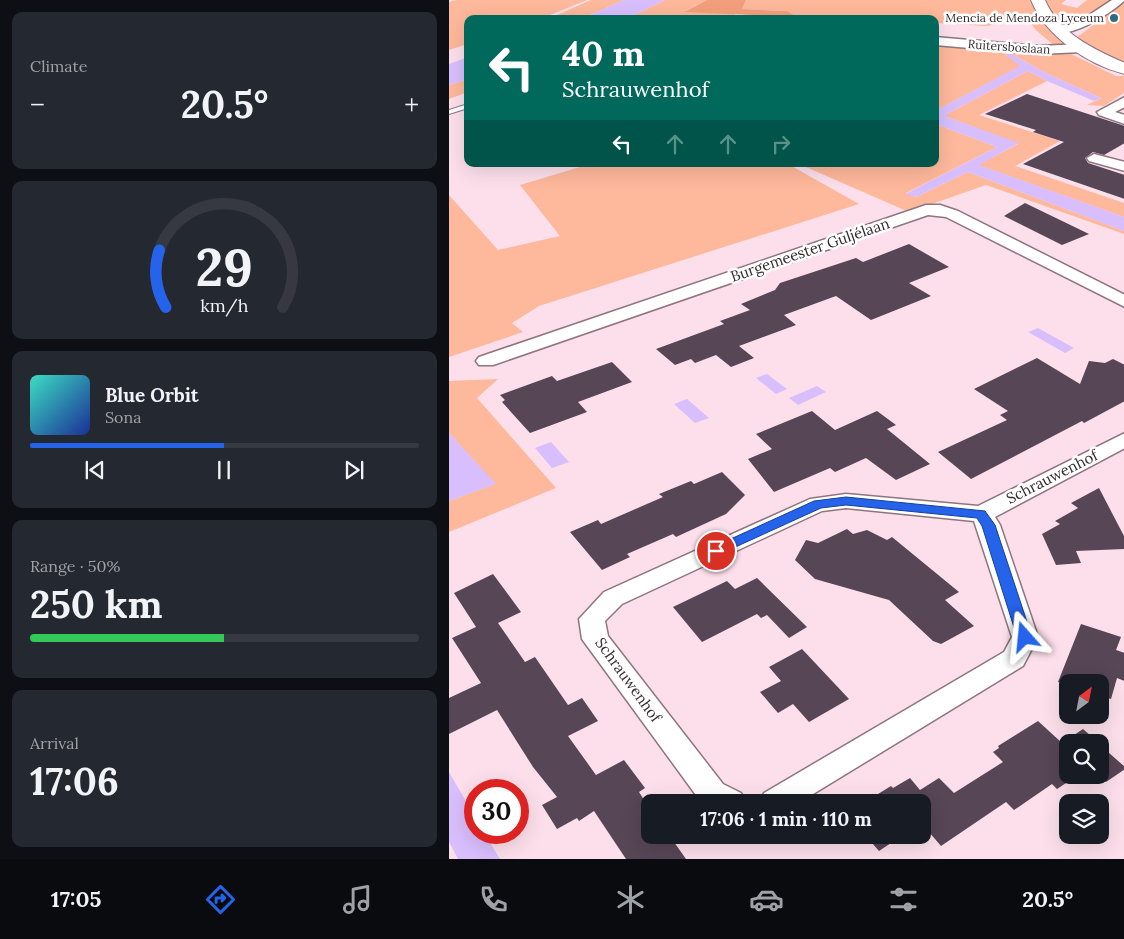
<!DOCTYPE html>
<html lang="en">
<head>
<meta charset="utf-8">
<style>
  body { margin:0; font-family:Lora,serif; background:#242831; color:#f1f3f6; height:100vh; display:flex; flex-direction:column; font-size:19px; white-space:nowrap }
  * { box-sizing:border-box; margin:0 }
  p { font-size:16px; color:#9ea1a6 }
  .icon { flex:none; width:28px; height:28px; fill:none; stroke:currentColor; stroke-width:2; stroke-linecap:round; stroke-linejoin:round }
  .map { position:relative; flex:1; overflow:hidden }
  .sheet { display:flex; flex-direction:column; gap:12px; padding:12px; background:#0d0f14; width:449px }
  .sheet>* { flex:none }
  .banner { position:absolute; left:15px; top:15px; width:475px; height:152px; border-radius:10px; box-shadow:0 5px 20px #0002; background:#00695c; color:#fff; overflow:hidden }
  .needle { width:32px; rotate:32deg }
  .buttons { position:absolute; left:610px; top:674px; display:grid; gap:10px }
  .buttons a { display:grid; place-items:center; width:50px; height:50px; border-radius:10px; background:#171b24; box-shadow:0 5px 20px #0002; font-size:25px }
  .speed { position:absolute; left:15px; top:779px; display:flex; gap:10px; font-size:25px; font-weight:700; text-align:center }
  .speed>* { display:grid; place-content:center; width:65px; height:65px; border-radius:50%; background:#171b24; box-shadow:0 5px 20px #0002; line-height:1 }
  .speed .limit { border:8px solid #d22; background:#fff; color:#111 }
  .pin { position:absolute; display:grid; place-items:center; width:42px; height:42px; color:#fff; margin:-21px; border:2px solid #fff; border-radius:50%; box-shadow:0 1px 5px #0007 }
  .me { position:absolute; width:55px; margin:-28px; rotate:342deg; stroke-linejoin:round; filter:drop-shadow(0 0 4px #0008) }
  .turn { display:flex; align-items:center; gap:18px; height:105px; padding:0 15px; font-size:22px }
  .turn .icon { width:65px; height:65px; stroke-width:2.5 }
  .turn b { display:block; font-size:35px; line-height:42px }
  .lanes { display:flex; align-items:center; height:48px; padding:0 15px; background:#0003; justify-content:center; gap:25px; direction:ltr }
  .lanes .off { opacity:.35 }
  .big { font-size:38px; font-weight:700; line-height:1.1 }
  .sheet .tile { flex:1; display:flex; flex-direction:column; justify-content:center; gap:8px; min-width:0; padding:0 18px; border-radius:10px; background:#242831 }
  .sheet .dial { align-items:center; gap:0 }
  .dial svg { height:130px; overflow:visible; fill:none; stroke:#363941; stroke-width:7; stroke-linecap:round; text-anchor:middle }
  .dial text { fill:#f1f3f6; stroke:none }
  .song { display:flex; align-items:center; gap:15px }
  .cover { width:60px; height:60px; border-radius:8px; background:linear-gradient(135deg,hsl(170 70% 55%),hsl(230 70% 35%)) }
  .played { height:5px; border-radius:2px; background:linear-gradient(90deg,#2563eb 50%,#363941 50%) }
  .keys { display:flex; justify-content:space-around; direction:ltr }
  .heat { display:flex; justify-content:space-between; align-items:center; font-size:28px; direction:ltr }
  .charge { height:8px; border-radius:4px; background:linear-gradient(90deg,#34c759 50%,#363941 0) }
  .trip { position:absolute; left:192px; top:794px; width:290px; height:50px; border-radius:10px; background:#171b24; box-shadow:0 5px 20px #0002; font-weight:700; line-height:50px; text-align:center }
  .tab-bar { display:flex; height:80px; justify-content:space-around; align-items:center; background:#090b0e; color:#9ea1a6 }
  .tab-bar .icon { width:35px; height:35px }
  .tab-bar .active { color:#2563eb }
  .tab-bar b { font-size:22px; color:#f1f3f6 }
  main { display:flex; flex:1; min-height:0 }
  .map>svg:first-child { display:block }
  .green { fill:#feb89b }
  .forest { fill:#f49f7b }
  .water { fill:#d9befd }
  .building { fill:#574656 }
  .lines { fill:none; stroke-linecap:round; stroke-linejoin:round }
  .lane-casing { stroke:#8e757e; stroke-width:2 }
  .street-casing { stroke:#8e757e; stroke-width:3 }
  .secondary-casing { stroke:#8e757e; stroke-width:2 }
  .lane { fill:#fff; fill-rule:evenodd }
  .street { fill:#fff; fill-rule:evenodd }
  .secondary { fill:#fff; fill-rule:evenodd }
  .route { fill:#2563eb; stroke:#184099 }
  .poi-dot { fill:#316a83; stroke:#fff; stroke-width:2 }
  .labels { text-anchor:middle; stroke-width:5; stroke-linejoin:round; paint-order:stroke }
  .far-poi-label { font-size:12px; fill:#362b2f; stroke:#fff; text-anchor:end }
  .far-street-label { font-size:12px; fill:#362b2f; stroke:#fff }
  .street-label { font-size:15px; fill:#362b2f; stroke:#fff }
</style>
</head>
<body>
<main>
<section class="sheet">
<div class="tile"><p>Climate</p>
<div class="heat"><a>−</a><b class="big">20.5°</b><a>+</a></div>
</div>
<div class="tile dial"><svg viewBox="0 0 100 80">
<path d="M14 69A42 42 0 1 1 86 69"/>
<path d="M14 69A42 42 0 0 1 10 34" stroke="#2563eb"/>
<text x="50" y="56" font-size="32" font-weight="700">29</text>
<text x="50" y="72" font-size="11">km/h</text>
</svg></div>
<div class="tile">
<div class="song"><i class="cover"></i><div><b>Blue Orbit</b><p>Sona</p></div></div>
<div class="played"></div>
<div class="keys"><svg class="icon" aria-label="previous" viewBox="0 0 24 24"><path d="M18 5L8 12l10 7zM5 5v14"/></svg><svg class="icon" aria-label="pause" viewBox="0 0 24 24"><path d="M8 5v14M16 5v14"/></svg><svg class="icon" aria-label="next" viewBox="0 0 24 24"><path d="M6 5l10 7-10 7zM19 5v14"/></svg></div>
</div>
<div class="tile"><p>Range · 50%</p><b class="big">250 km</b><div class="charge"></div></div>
<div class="tile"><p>Arrival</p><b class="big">17:06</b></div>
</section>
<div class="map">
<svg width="676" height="859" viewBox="0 0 676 859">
  <rect width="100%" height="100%" fill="#fcdfea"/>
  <!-- green -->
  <path class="green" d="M8,0H138L91,19H19V44L0,50V2Z
    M142,0H175L132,19H99Z
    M216,0H258L236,11L286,14L285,19H177Z
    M297,0H582L588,16L619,47L609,49L587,30L578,18L537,26L486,23V19L349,17L338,11L293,9Z
    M597,0H617L612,4L628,8L638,0H661C635,20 614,45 597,0Z
    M674,3L675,4V65L627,38Z
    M486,42L618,52L667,76H675V93L655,106L638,105L652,98L597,73L559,52L557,55L572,66L486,111Z
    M579,71L598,81L530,115L611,141L566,166L675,203V217L529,165L569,144L498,117V114Z
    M19,79V92L0,99V85Z
    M486,124L548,147L457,193L467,197L519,172L675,231V234L537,185L460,212L350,164H486Z
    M141,164H339L410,204L90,306L63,323L74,332L0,357V195L49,250L111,236L71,185Z
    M49,379L28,398L107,488L0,532V501L46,484L0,433V381Z"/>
  <!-- forest -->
  <path class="forest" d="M258,0H297L293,9L338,11L349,17L235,12Z"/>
  <!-- water -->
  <path class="water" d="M175,0H216L177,19H132Z
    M559,52L597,73L652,98L645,101L598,81L579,71L498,114V117L570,143L530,165L675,217V231L519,172L467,197L456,194L548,147L486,124V111L571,66L557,55Z
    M19,57V79L0,85V64Z
    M589,328L625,348L616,353L579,332Z
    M318,374L338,389L327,394L307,378Z
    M368,386L377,392L349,405L340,398Z
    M238,399L260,418L246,423L225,404Z
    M0,433L47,484L0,501Z
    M102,442L120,462L103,468L86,448Z
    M0,772L26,817V832L35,833L51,859H9L0,842Z"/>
  <!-- building -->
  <path class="building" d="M578,94L676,126V143L655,155L644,152L636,158L639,163L676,175V199L574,164L615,142L584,132L587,130L536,114Z
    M576,203L640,234L613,245L555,216Z
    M460,244L500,267L460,283L482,296L422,320L387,296L335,315L347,325L290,346L305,358L282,367L267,355L246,363L242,359L226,365L207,349L275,324L271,321L301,310L292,304L326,290L331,283L407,258L414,262Z
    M588,358L631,384L640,361L656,363L664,359L676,365V401L635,423L633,421L522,479L489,452L558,420L551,415L559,411L525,389Z
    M163,362L183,382L129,402L138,412L81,433L53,402L56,400L51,395L103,376L108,381Z
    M363,411L386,430L428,411L447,425L438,429L481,464L447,480L417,458L386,472L381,468L325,492L299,459L323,449L307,434Z
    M273,472L296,495L277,514L227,537L224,534L178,554L181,557L153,570L121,532L149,520L152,524L214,497L210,494L242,481L245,484Z
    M650,488L676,538V549L627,551L632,563L607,565L593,534L611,524L606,521L629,508L622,503Z
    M398,529L404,534L418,530L438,540L443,537L510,592L496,600L525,626L492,644L484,641L440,600L366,579L346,560L357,540L369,543Z
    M44,574L72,612L49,623L76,662L86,657L119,705L133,698L149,721L119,736L147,775L175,760L196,788L190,792L201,809V835H220L237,859H177L145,811L130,821L128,818L108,829L93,805L108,797L84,767L48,710L0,734V698L32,683L3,638L27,627L5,593Z
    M308,578L358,627L340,638L318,615L312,618L308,614L253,642L224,607L278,581L286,589Z
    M632,624L672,637L667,650L676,653V681L668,678L662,699L651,696V682H619V685L609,682Z
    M353,649L400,699L360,722L344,704L329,713L311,692L332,681L320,667Z
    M589,721L613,743L634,729L649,742H619V775H629L608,789L603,784L565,810L557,802L492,846L474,825V802H416L442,786L444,788L461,778L471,790L490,778L505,793L554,762L544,752L550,748L549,746Z
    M651,745L676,767V769L657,782L649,775H651Z
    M416,835H454L430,851Z"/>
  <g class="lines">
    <!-- lane casing -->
    <g class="lane-casing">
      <path id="lane" d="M19,104V108L0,114V110Z"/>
    </g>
    <!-- street casing -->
    <g class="street-casing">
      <path id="street" d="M663,0H676C664,12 617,43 602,29L608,26L628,23Z
        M486,37L590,46L633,44L639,48L633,52L590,54L486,45Z
        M676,97V107L666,112L676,115V124L650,115L648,112Z
        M645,154L676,162V171L640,161L638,158Z
        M477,205H491L509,211L676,295V307L497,217L479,215L44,365H30L27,361L30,357Z
        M676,433V448L546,517L551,525L589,637L574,666L351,802H311L315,793L555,652L563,637L525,521L397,508L373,511L173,604L156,621L159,636L274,784L292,793L296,802H252L133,639L130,619L155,592L361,499L397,494L529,506Z"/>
    </g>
    <!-- secondary casing -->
    <g class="secondary-casing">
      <path id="secondary" d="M582,0H596C610,33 644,49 676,63V74C639,65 596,36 582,0Z"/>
    </g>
    <!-- lane -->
    <use href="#lane" class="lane"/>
    <!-- street -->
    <use href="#street" class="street"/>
    <!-- secondary -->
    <use href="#secondary" class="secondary"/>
  </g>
  <!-- route -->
  <path class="route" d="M397,497L536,511L546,525L583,637L580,641H571L568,637L533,526L528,518L397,505L372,508L271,554L267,556L260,551L262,548L365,501Z"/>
  <!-- markers -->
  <circle class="poi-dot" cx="665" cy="18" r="5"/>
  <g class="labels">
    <!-- far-poi labels -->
    <g class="far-poi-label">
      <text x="655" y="22">Mencia de Mendoza Lyceum</text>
    </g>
    <!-- far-street labels -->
    <g class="far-street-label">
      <text transform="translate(560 47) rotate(4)" y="4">Ruitersboslaan</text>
    </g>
    <!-- street labels -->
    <g class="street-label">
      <text transform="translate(361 250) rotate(-19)" y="5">Burgemeester Guljélaan</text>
      <text transform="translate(603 477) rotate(-27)" y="5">Schrauwenhof</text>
      <text transform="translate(179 680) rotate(54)" y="5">Schrauwenhof</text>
    </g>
  </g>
</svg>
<div class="buttons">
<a><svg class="needle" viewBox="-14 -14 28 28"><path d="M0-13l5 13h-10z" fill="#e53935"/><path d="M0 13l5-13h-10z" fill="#9ea1a6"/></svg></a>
<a><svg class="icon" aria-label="search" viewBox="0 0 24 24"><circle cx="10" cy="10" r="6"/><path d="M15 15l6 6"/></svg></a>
<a><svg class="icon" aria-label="layers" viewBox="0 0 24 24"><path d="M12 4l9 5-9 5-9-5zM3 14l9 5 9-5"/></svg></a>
</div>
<div class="speed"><div class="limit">30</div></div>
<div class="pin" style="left:267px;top:551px;background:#d93025"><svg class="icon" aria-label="arrive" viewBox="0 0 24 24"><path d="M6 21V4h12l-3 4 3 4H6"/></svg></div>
<svg class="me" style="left:576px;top:637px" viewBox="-20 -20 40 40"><path d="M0-17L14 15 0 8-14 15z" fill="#2563eb" stroke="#fff" stroke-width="4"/></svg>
<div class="trip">17:06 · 1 min · 110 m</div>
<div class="banner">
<div class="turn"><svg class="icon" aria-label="left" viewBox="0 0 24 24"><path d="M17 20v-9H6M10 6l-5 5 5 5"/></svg><div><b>40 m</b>Schrauwenhof</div></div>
<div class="lanes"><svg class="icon" aria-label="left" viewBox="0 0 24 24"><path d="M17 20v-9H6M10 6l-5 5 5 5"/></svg><svg class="icon off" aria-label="ahead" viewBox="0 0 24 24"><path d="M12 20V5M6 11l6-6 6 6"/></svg><svg class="icon off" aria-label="ahead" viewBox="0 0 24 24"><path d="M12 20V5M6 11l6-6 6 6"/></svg><svg class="icon off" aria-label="right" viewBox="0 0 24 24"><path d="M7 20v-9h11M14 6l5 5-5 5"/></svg></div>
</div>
</div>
</main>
<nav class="tab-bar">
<b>17:05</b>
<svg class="icon active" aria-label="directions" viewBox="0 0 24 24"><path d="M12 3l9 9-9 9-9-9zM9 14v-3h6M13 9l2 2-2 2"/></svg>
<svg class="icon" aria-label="music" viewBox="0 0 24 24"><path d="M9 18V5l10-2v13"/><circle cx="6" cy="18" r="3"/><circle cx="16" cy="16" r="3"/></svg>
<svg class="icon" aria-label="phone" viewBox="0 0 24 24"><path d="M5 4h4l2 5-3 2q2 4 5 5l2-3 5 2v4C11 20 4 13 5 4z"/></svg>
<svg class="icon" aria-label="climate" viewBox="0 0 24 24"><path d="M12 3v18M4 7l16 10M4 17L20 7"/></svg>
<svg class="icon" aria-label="car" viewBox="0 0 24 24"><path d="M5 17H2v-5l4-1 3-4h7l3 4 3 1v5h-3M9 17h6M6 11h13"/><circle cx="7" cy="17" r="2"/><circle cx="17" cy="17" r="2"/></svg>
<svg class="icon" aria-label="filters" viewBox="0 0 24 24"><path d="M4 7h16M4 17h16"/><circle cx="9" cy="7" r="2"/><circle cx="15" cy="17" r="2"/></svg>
<b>20.5°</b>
</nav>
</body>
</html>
